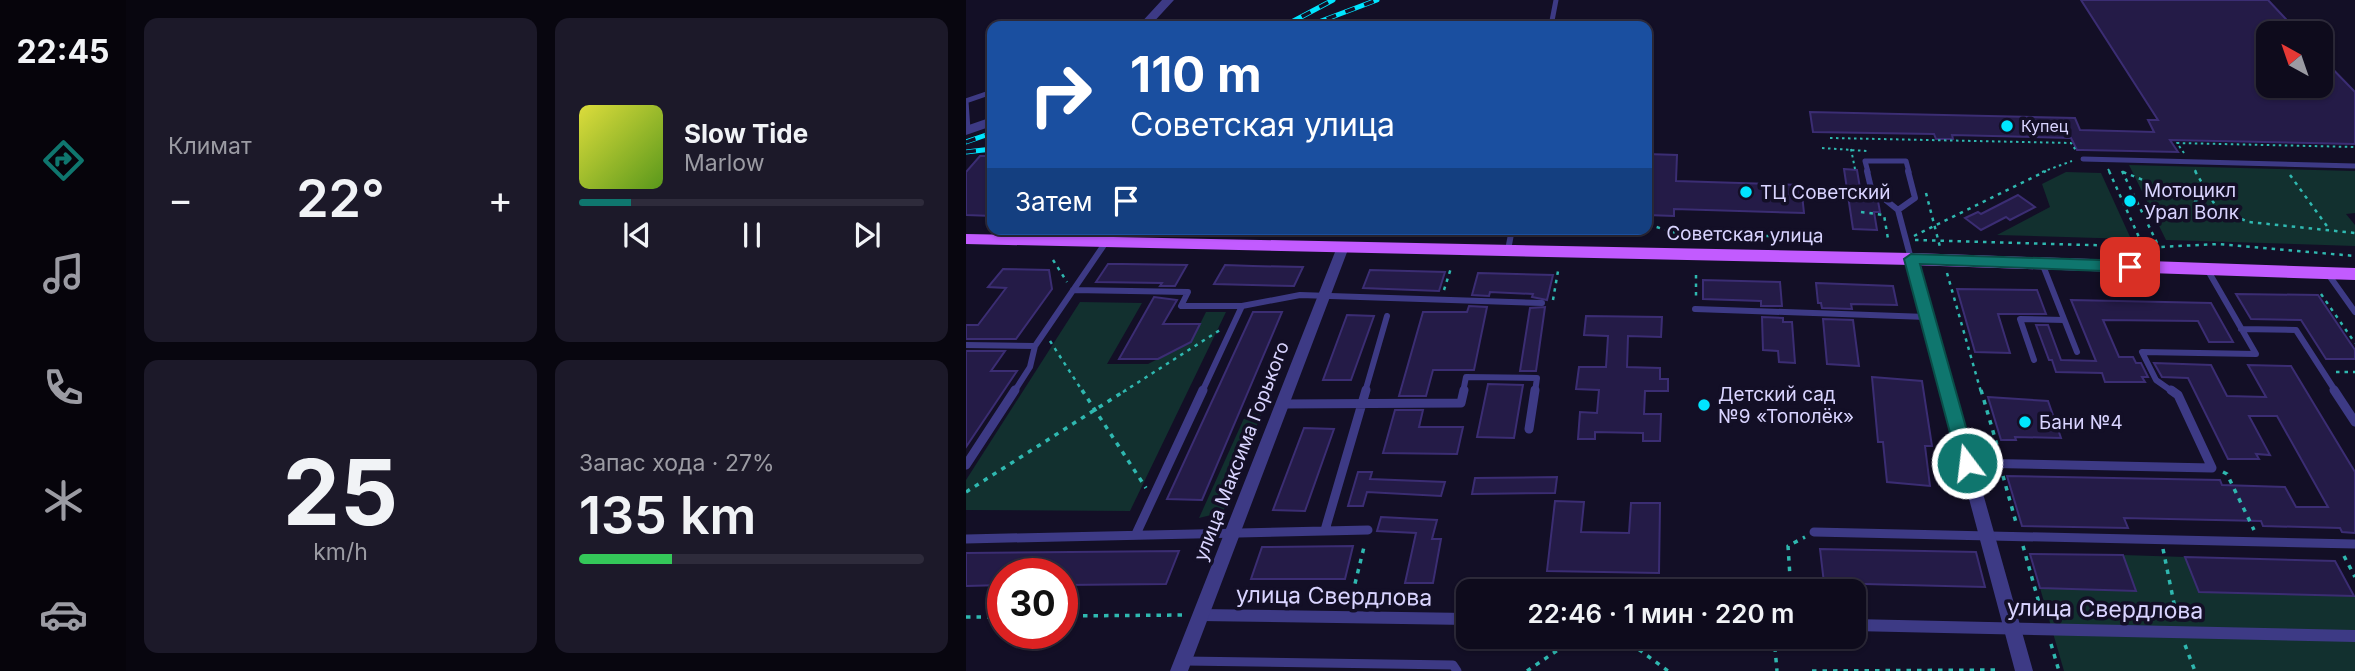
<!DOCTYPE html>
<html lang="ru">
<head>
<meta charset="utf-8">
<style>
  body { margin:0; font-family:Inter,sans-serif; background:#1c1929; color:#f1f3f6; height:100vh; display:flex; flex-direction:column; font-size:26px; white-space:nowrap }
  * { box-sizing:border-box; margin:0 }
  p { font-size:23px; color:#9b9ba3 }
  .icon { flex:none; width:38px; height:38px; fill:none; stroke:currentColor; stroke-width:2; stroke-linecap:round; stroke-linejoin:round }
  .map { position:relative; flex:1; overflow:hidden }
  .details { display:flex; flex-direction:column; gap:18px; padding:18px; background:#08060f; width:840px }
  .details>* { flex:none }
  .hud { position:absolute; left:21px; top:21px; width:665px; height:214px; border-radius:14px; box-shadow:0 2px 5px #0004,0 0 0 2px #2e2b3b; background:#1a4fa0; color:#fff; overflow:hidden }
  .needle { width:46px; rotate:320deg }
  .tools { position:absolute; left:1290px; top:21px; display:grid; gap:14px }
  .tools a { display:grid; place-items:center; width:77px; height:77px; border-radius:14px; background:#0e0b1c; box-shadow:0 2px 5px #0004,0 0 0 2px #2e2b3b; font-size:35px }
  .speed { position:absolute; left:21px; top:558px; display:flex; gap:14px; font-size:35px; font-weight:700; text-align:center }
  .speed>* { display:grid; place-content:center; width:91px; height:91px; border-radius:50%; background:#0e0b1c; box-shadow:0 2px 5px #0004,0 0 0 2px #2e2b3b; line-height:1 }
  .speed .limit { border:10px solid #d22; background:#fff; color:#111 }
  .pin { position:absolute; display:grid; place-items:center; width:60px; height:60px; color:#fff; margin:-30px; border-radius:14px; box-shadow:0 4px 10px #0006 }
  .me { position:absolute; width:77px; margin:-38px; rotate:345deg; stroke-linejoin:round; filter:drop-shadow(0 0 5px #0008) }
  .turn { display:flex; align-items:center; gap:24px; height:147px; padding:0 28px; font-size:32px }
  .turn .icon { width:91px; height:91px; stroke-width:2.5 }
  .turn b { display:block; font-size:49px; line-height:60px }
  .then { display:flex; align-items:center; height:66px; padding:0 28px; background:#0003; gap:14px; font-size:26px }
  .big { font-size:52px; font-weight:600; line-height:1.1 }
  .details .card { flex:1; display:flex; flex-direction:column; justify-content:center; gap:10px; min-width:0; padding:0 24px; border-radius:14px; background:#1c1929 }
  .details .dial { align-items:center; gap:0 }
  .dial b { font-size:91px; line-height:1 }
  .song { display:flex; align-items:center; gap:21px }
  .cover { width:84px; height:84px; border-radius:10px; background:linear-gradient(135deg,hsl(60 70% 55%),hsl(90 70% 35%)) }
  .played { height:7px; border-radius:4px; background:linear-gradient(90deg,#0f766e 15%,#2e2b3b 15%) }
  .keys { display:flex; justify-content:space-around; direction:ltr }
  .heat { display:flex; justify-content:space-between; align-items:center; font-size:38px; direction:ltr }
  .charge { height:10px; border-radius:5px; background:linear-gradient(90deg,#34c759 27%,#2e2b3b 0) }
  .details .tiles { flex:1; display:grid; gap:18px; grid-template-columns:repeat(2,1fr) }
  .trip { position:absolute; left:490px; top:579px; width:410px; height:70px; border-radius:14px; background:#0e0b1c; box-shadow:0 2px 5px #0004,0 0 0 2px #2e2b3b; font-weight:600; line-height:70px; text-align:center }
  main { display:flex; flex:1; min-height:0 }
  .tabs { display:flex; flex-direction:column; width:126px; justify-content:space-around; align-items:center; background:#06040b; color:#9b9ba3 }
  .tabs .icon { width:49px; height:49px }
  .tabs .active { color:#0f766e }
  .tabs b { font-size:32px; color:#f1f3f6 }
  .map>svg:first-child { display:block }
  .green { fill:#12302f }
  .building { fill:#241b47; stroke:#3b2d73; stroke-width:2 }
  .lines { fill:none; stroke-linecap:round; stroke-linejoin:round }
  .path-far2 { stroke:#2fb8b0; stroke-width:2; stroke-dasharray:2.5 3.5; stroke-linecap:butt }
  .path-far1 { stroke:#2fb8b0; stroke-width:2.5; stroke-dasharray:3.5 5; stroke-linecap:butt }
  .path { stroke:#2fb8b0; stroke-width:3.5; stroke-dasharray:4.5 6; stroke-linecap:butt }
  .service-far2 { stroke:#3d3a85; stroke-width:5 }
  .service-far1 { stroke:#3d3a85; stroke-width:6 }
  .service { stroke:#3d3a85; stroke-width:9 }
  .pedestrian { stroke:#3d3a85; stroke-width:12 }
  .minor { fill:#3d3a85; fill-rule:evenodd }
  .tertiary { fill:#3d3a85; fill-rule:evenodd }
  .primary { fill:#c25bff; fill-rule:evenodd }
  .rail-casing { stroke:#00e5ff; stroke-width:5 }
  .rail { stroke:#130f26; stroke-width:3.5; stroke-dasharray:10; stroke-linecap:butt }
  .route { fill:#0f766e; stroke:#0a4d48; stroke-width:2 }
  .poi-dot { fill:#00e5ff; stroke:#130f26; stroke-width:2.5 }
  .labels { text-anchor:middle; stroke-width:7; stroke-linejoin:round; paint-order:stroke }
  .far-poi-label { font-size:16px; fill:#d9d4ff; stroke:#130f26; text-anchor:start }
  .poi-label { font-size:19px; fill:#d9d4ff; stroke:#130f26; text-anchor:start }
  .street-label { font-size:19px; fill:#d9d4ff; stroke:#130f26 }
  .near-street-label { font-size:23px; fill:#d9d4ff; stroke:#130f26 }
</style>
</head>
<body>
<main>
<nav class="tabs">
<b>22:45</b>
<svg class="icon active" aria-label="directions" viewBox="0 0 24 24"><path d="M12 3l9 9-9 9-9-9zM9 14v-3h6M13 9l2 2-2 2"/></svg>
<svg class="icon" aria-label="music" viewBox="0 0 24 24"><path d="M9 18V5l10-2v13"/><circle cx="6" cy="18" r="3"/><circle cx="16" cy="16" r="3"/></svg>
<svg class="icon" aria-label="phone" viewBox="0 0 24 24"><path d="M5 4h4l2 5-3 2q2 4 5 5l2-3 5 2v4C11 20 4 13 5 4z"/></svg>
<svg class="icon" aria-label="climate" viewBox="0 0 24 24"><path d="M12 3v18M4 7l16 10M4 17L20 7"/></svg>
<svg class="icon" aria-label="car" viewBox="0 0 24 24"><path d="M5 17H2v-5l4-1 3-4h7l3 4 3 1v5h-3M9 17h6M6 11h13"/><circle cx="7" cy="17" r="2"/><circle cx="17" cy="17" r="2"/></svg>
</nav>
<section class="details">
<div class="tiles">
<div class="card"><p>Климат</p>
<div class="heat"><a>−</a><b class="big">22°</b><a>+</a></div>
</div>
<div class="card">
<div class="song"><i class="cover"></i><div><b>Slow Tide</b><p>Marlow</p></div></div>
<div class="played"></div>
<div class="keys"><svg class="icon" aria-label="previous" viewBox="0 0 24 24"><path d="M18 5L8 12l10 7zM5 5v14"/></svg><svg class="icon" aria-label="pause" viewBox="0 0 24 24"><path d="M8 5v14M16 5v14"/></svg><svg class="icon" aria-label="next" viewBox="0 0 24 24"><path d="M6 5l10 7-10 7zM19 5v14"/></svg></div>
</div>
<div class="card dial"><b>25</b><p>km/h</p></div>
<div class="card"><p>Запас хода · 27%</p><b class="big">135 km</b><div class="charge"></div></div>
</div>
</section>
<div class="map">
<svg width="1389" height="671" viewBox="0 0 1389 671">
  <rect width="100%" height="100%" fill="#130f26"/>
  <!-- green -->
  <path class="green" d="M1163,165L1389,171V213L1380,214L1389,225V246L1200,240Z
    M1100,172L1135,173L1165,239L1031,235L1084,207L1076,184Z
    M114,302L176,303L141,364H182L225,342L240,312H260L164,511L0,510V480Z
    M284,405L297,410L257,512L233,518Z
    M1157,555L1219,557L1234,592L1389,596V671H1098L1074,588L1170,590Z"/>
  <!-- building -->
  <path class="building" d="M1115,0H1302L1333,33H1302V86H1354V56L1389,92V144L1204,140L1212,152L1116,150H1111L1105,138L986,135L987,139H970L968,134L847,132L844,112L1109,118L1114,130L1188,132L1182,120H1192Z
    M681,154L711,155L710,181L835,185L838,213L708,209V216L681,215Z
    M14,156H26V216L0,215V172Z
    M878,169L891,170L896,200L912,201L914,212H908L911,230L887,229Z
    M1052,195L1069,207L1044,220L1040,217L1015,230L999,218L1012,212L1015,214Z
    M142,264H157L221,265L209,286H194L196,283L130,282Z
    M259,265L287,266L337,267L328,286L248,284Z
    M37,269L83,270L86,289L50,339H0V325H12L40,288L22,287Z
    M404,270L479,272L473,291L397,288Z
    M512,273L587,275L581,300L566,297L567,294L524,292L523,296L506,295Z
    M737,280L814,282L816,306H795V301L737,299Z
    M850,283L927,286L931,305L885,304L886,309L856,308L855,303H852Z
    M991,289L1071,290L1080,314H1032L1044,353L1009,352Z
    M1270,294L1352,295L1389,350V359H1360L1335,320L1285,319Z
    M188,297L211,300L197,324H234L225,342L192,359H153Z
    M1105,300L1245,303L1267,342H1243L1232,321L1137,320L1153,357H1167L1170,363H1175L1182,377H1176L1179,382H1139L1136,373L1090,372L1086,360H1083L1070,325H1082L1095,360L1130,361Z
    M503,306L521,307L508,370H467L460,396H433L457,312H501Z
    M579,307L570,371H554L564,308Z
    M287,312H316L236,500L201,499Z
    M381,315L408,316L385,380H357Z
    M620,316L696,317L695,337L662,336L661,367L694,368V379H702V391H679L678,414H695L694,441H677V433L629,432V439H612L614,412L631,413L633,390L610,389L613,367H640L642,336L618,335Z
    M796,317L817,318V322H826L829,363L813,362L812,351L797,350Z
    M857,319L887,320L893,366L861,364Z
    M0,351H39L25,371H51L0,447Z
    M1188,363L1245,365L1261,396L1300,397L1282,365L1325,366L1389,472V533L1376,532L1374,528L1297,526L1295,521L1158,518L1162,528L1056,526L1041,476L1254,480L1256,485L1319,487L1330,507H1362L1311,416H1283L1304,455L1290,454L1293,459H1262L1222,378L1196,377Z
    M906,377L956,381L966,446H959L964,486L921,482L917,442H912Z
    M522,384L557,385L548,438L511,437Z
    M1022,397L1082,401L1095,438L1049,437L1050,440H1035Z
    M429,410H457L453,427H497L491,454L417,453Z
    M338,428L368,429L339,511L307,510Z
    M392,472H406L404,479L479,482L475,496L401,492L397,506H382Z
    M591,477L589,493L506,494L509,478Z
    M589,501L618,502L615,532L663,533L665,503H694L693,573L581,571Z
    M415,517L471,520L466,539H475L467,583H439L450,533L411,531Z
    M387,546L379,579H285L296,547Z
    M854,549L1010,552L1019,587L858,583Z
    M213,551L200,584L96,585V574H37V585L0,586V553Z
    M1064,554L1157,555L1170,591L1074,588Z
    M1219,557L1369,561L1388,596L1233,592Z"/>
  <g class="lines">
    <!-- path-far2 -->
    <path class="path-far2" d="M864,138L1105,143L1111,152
      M856,148L901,151
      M885,149L889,169
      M1218,153L1211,143L1389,147
      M1142,169L1144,172
      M1229,170L1230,172
      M1076,172L1106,161"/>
    <!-- path-far1 -->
    <path class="path-far1" d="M1143,171L1177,246
      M1156,171L1193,247
      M1229,171L1252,210
      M1157,172L1283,222L1389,233
      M1324,175L1363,229
      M960,193L974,247
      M895,212L918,215L922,239
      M685,215L684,225L713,234L851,237
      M948,236L1080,171
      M949,240L1193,247L1253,244L1389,256
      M87,260L101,282
      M981,273L1015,392
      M730,275V299
      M478,290L485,268
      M1355,294L1389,343
      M587,300L592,271
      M84,341L117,392
      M1370,372H1389
      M157,392L254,330"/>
    <!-- path -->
    <path class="path" d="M116,390L180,488
      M1015,390L1033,452
      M1257,472L1261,474L1288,530
      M1037,476L1051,526
      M0,492L160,390
      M1057,546L1077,617
      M1197,549L1211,618
      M1378,556L1389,577
      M825,592L822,546L839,537
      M384,604L399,543
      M96,616L219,615
      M0,617H37
      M656,637L702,671
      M808,637L811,671
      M1085,644L1093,671
      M1219,645L1229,671
      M561,671L611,637
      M846,671L1034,670"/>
    <!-- service-far2 -->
    <path class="service-far2" d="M585,26L590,0
      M2,130L0,101L26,92
      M1117,159L1389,166
      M902,172L899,161H940L943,172"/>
    <!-- service-far1 -->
    <path class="service-far1" d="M901,171L905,188L932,210
      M932,210L945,259
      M932,210L949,198L942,171
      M542,250L546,229
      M1076,263L1111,352
      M1362,274L1389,312
      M107,290L222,292L215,306H276L334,295L576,303
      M729,309L961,317
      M1275,329L1330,330L1370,392
      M0,345L69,346L64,367L48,392
      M69,346L140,242
      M1068,360L1054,319L1098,320
      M236,392L276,306
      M399,392L421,316
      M497,392L500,377L571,378L569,392
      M1207,392L1190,380L1176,352L1290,354L1241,269"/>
    <!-- service -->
    <path class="service" d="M1368,390L1389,422
      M316,404L495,403L498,390
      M563,429L569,390
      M1001,463L1246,468L1212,395L1205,390
      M0,465L49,390
      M359,530L400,390
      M848,532L1389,544
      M170,534L237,390
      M0,539L402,530
      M219,661L487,665L491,671"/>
    <!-- pedestrian -->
    <path class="pedestrian" d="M234,615L502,619
      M887,625L1389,636"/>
    <!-- minor -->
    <path class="minor" d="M377,243L383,247L222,671H204L371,247Z
      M945,254L951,259L1067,671H1049L939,259Z"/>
    <!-- tertiary -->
    <path class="tertiary" d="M196,0H208L184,26H172Z
      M26,117V126L0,135V126Z"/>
    <!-- primary -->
    <path class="primary" d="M0,234L945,253L1389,268V280L945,265L0,244Z"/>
    <!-- rail casing -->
    <g class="rail-casing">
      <path id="rail" d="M318,26L367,0
        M342,26L411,0
        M0,142L26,133
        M0,152L26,149"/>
    </g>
    <!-- rail -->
    <use href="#rail" class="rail"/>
  </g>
  <!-- route -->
  <path class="route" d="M945,254L1164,261L1171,267L1164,272L954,264L1010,463L1007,468L1001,471L994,468L992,463L938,259Z"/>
  <!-- markers -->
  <g class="poi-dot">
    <circle cx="1041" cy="126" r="7"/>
    <circle cx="780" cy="192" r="7"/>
    <circle cx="1164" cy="201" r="7"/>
    <circle cx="738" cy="405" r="7"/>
    <circle cx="1059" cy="422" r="7"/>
  </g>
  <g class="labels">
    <!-- far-poi labels -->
    <g class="far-poi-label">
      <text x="1055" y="132">Купец</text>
    </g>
    <!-- poi labels -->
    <g class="poi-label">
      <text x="1178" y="197">Мотоцикл<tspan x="1178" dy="22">Урал Волк</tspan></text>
      <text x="794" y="199">ТЦ Советский</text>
      <text x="752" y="401">Детский сад<tspan x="752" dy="22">№9 «Тополёк»</tspan></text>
      <text x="1073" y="429">Бани №4</text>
    </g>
    <!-- street labels -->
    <g class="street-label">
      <text transform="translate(779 234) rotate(1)" y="7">Советская улица</text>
      <text transform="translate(275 451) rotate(-69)" y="7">улица Максима Горького</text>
    </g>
    <!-- near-street labels -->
    <g class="near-street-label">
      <text transform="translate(368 596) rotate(1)" y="8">улица Свердлова</text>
      <text transform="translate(1139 609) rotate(1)" y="8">улица Свердлова</text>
    </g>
  </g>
</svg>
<div class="tools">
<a><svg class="needle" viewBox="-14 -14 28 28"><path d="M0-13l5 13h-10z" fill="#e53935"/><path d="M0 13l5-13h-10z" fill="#9b9ba3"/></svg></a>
</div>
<div class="speed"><div class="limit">30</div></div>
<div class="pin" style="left:1164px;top:267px;background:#d93025"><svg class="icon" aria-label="arrive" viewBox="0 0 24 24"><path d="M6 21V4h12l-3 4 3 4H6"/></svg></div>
<svg class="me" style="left:1001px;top:463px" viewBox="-20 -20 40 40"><circle r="17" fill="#0f766e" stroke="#fff" stroke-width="3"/><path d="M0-11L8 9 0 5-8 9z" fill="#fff"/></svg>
<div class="trip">22:46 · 1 мин · 220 m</div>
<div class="hud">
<div class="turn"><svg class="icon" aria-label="right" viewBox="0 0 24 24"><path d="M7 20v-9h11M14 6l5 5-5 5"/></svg><div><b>110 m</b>Советская улица</div></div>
<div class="then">Затем<svg class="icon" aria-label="arrive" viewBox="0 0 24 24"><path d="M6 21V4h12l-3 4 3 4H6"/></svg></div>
</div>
</div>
</main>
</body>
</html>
